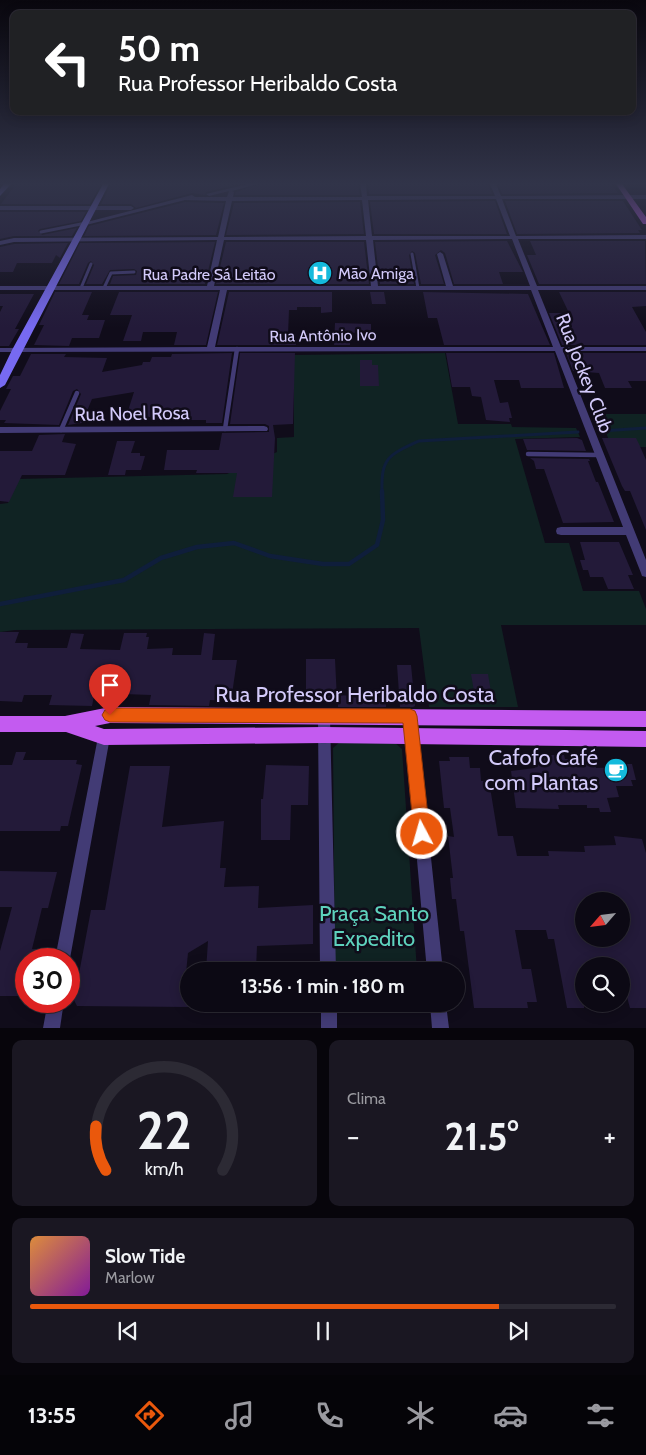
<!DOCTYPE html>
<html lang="pt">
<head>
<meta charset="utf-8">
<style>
  body { margin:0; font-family:Cabin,sans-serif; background:#1a1722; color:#f1f3f6; height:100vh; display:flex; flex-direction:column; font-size:19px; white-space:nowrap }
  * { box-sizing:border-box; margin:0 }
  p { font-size:16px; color:#9a9aa0 }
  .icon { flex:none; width:28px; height:28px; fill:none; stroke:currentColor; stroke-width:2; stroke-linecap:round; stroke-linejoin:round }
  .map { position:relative; height:1028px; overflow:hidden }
  .panel { display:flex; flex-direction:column; gap:12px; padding:12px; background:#07050b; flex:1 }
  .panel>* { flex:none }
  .top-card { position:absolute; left:10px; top:10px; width:626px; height:105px; border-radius:10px; box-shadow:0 2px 12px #0003,0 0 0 1px #2c2a34; background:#202124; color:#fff; overflow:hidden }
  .needle { width:32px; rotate:242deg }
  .buttons { position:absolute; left:575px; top:892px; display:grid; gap:10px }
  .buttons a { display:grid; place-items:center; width:55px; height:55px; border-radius:50%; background:#0c0914; box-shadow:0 2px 12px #0003,0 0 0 1px #2c2a34; font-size:25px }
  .speed { position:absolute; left:15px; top:948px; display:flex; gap:10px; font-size:25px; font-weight:700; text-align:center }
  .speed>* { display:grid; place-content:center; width:65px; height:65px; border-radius:50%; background:#0c0914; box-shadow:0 2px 12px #0003,0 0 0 1px #2c2a34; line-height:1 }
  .speed .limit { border:8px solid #d22; background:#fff; color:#111 }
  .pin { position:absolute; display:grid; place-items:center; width:42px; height:42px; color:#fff; margin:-51px -21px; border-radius:50% 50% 50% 0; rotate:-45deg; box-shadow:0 0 5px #0007 }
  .pin .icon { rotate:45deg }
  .me { position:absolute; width:55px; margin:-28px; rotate:354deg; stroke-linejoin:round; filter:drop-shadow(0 0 4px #0008) }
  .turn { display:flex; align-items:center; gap:18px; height:105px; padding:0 25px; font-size:22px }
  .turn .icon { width:65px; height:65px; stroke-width:2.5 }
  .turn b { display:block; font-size:35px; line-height:42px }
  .big { font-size:38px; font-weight:800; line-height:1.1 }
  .panel .card { flex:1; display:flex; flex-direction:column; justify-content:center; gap:8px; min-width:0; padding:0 18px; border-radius:10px; background:#1a1722 }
  .panel .dial { align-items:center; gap:0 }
  .dial svg { height:130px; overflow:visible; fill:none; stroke:#2c2a34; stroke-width:7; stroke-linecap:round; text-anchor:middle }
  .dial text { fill:#f1f3f6; stroke:none }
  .song { display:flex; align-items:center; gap:15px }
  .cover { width:60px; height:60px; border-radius:8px; background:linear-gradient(135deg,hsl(30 70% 55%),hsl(290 70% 35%)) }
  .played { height:5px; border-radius:2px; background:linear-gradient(90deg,#ea580c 80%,#2c2a34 80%) }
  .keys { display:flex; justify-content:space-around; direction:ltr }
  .heat { display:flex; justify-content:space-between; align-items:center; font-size:28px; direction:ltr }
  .panel .tiles { flex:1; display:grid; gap:12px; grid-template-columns:1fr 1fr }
  .card:last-child { grid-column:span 2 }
  .trip { position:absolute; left:180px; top:962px; width:285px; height:50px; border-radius:25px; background:#0c0914; box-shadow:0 2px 12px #0003,0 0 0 1px #2c2a34; font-weight:800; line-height:50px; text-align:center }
  .dock { display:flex; height:80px; justify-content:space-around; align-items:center; background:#050408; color:#9a9aa0 }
  .dock .icon { width:35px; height:35px }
  .dock .selected { color:#ea580c }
  .dock b { font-size:22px; color:#f1f3f6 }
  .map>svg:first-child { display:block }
  .green { fill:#102323 }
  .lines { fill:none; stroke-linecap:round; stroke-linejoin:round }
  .stream-far1 { stroke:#0f1e3b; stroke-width:3 }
  .stream { stroke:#0f1e3b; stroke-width:4.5 }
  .building { fill:#231a39; fill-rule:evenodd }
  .service-far1 { stroke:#423b75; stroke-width:3 }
  .service { stroke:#423b75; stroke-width:4.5 }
  .minor { fill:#423b75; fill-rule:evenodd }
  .secondary { fill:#776af1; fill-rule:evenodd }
  .primary { fill:#c35bf0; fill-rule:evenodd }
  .route { fill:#ea580c; stroke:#983908 }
  .labels { text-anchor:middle; stroke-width:5; stroke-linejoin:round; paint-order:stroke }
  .far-poi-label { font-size:16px; fill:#d3cafa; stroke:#100c1a; text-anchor:start }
  .far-street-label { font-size:16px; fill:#d3cafa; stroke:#100c1a }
  .street-label { font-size:19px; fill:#d3cafa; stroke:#100c1a }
  .near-street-label { font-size:22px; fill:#d3cafa; stroke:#100c1a }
  .near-poi-label { font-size:22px; fill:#d3cafa; stroke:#100c1a; text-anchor:end }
  .near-park-label { font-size:22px; fill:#5ed2bd; stroke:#100c1a }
</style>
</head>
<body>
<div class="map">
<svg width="646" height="1028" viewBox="0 0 646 1028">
  <rect width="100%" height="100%" fill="#100c1a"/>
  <!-- green -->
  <path class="green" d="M445,353L458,424H511L512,427L576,428L580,437L515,439L545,543H569L583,591H639L646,609V625H501L518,707H429L419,628L15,630L0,632V504L8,503L18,479L227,474L277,452V438L294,437V355Z
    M598,414H646V447H612Z
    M341,741L394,742L402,749L417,971H335L333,748Z
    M341,1004H416L412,1009L347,1011Z"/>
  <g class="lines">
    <!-- stream-far1 -->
    <path class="stream-far1" d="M601,431L646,428
      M382,492C381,458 388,455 419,441L578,432"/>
    <!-- stream -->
    <path class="stream" d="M0,604L124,580L161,558L197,547L234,543L270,556L323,564H349L377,545L383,520L382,491"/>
  </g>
  <!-- building -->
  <path class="building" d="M16,184H101L90,204H1Z
    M111,184H240L206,192L205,195L192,193L136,208L131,204H101Z
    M260,184H358L360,195H235L236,192Z
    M368,184H488L492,194H369Z
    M498,184H611L618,193L502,194Z
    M495,201L507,234H374L370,202Z
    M505,201H623L642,230H638L640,233L517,234Z
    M185,202L224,203L216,235L84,236L89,226Z
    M360,202L364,234L226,235L234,203Z
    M0,212H86L81,221L40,229L38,231L42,235L77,228L72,236H14L0,239Z
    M507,241L523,272H499L503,284H454L445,253L441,250L435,255L444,284H421L415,253L412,251L409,255L414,284H380L375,242Z
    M530,241H645L646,284H539L527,255H536Z
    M215,242L205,284H110L113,276L136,275L137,271L134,269L110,270L102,284H86L94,265L91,261L88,263L79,284H59L80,243Z
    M226,242H364L369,284H216Z
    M68,243L60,258L56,255L52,263H17L13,272H0V247L14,244Z
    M55,292H92L82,315H89L87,320H105L99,338H72L69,346L34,345L44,325H39Z
    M119,292H218L206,345H174L177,332H143L141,341H123L132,315H110Z
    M229,292H332V312L321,313V307H297V310H289L288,335H296V345H217Z
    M370,292H384L386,304H372Z
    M423,292L528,294L550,345H444L437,318H428Z
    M559,292H646V306L632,307L646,332V345H562L549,313H569Z
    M0,294H34L15,329H19L9,346H0V312L3,306H0Z
    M335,323L371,324V332L350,333V345H334Z
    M232,353L222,423H206V420H186V417H126L134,392L92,399L82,423L68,425L81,394L77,389L73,391L59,425L4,423L6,420H0V411L11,389H6L13,376H20L31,354H66L64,357L107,358L102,372L142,365L143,362H150L152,357H171L172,354Z
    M240,353H295L293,424L273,425L275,438L272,497H233L237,473H196L197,470H164L167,450H219L222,433L269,432V426L265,424H230Z
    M446,353H554L564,388H521L519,380H494L500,403L508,402L512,418H509L510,422L486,420L481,397L472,396L470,387H452Z
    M566,353H646V381H628L632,388H605L599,373L573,371Z
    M360,360H372V365H378L379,386H360Z
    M65,434L62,442L76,444L65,475H22L9,502L0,501V451H32L39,435Z
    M577,438L582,440L586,451L527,450L523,439Z
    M602,438H636L639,444L646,460V530L630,491H625L622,486Z
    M117,441H135L131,453H140V456H145L141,470H126L125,475H108Z
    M530,458L589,459L590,461H588L596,482H598L614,522L563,523L544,469H536L534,461Z
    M580,542H619L633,575H628L634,589H608L603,577H590L588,570H583L580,560H585Z
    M0,632H19L15,643H28L27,648H67L71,633L84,634L80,649L120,650L124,633H147L146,637H149L147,649L173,648L172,655H201L204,633L215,634L212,660H237L231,701L210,700L209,706L149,705L151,695L123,694L122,696H94L92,706L49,705L52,695H24L22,702L0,701Z
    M306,659H335L337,700L306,701Z
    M397,665H411L415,706L413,707H400Z
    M471,674H488L492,698L475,697Z
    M338,695L386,698V707H338Z
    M16,752H26L23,760H77L76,764L82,765L68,826H61L60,831H0V765H12Z
    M532,755H564L565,759H578L579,762H594L596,768L621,767L620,764H632L636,780H631L633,786H616L619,797L607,798L611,812H600L599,808H587V805H558L559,809L516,808L511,771L535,768Z
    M449,757H469L470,768H480L481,781H489L498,836H513L517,856H549L548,851L585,852L584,846L616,845L614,836L642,839L646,853V1008H630L627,997H621V966H584V1008H567L554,939H548L546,930H515L522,969H531L537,1002H527L528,1008H474L464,931H460L456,899H452L450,878H453L448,836L454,837L450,808H444L439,761H450ZM584,901H621V939H584Z
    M266,765L309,766L308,805H291L290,840H261V799H263Z
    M130,766H170L162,827L224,821L220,868H226L224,887L259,886L258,908L313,905V944L257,946L256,969L206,971L208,941L188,953L186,973H189V1007L77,1006L74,1000L91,910H105Z
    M0,871L57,872L48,908H42L32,949L53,950V959H26V991H21L20,996H0V951L12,907H0Z"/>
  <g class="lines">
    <!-- service-far1 -->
    <path class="service-far1" d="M41,232L86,223
      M412,254L418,288
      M81,288L91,264
      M104,288L111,273L134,272"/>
    <!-- service -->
    <path class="service" d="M225,429L237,349
      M61,430L77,393
      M528,454L599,455"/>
    <!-- minor -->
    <path class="minor" d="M248,184H258L232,191L234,192L233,197H362L360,184H366L367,196H495L490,184H496L501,196L646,195V199H502L516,236L646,235V239H518L537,286H646V290H538L561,347H646V351H563L646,560V577L642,576L641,573L626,535H561L557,534L556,531L557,528L561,527H623L555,351L0,352V348L207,347L220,290H0V286H207L217,240L14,242L0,245V241L14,238L218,237L226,201L185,200L86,225L83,223L192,195L195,197H227L229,191L209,196L206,194ZM496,199L510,236H372L368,200ZM362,200L366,236L224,237L232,201ZM512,239L530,286H453L443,254L440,252L437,254L446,286H378L373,240ZM224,240H366L371,286H214ZM227,290H531L553,347H215Z
      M0,206H131L134,208L131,210H0Z
      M264,426L267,427L268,429L267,431L0,433V427Z
      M410,710L414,712L416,716L443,971H427L404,716L406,712Z
      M324,711L328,713L330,717L336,971H320L318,717L320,713Z
      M104,731L109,732L110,737L69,964V959H55L98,737L99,732Z
      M48,1001H64L60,1028H43Z
      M321,1004H337V1028H321Z
      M430,1004H446L449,1028H432Z"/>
    <!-- secondary -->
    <path class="secondary" d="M4,184H11L0,196V189Z
      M103,184H109L5,385L0,388V375L12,350Z"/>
    <!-- primary -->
    <path class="primary" d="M616,184H622L646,217V224H643Z
      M110,707L646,711V727L110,723L95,726L104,729L324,727L646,731V747L324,743L104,745L66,732H0V716H65Z"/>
  </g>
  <!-- sky -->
  <linearGradient id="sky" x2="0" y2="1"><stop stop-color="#09070e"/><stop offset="0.56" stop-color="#313449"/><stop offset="1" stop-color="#313449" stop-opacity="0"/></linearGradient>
  <rect width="646" height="328" fill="url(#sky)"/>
  <!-- route -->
  <path class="route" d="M110,708L410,709L415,711L417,716L430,834L428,840L422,843L416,840L414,834L403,723L110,722L105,720L102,715L105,710Z"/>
  <!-- icons -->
  <defs>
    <g id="hospital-disc" transform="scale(1.25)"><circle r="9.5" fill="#14badc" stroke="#100c1a"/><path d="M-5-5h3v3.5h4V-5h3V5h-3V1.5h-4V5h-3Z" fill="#fff"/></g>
    <g id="cafe-disc" transform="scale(1.25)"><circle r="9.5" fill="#14badc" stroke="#100c1a"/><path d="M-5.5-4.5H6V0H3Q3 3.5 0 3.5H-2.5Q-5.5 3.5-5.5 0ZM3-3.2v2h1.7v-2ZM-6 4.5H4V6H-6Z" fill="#fff"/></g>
  </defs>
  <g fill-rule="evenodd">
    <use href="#hospital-disc" x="320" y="273"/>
    <use href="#cafe-disc" x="616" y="770"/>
  </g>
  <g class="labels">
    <!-- far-poi labels -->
    <g class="far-poi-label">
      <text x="338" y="279">Mão Amiga</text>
    </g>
    <!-- far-street labels -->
    <g class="far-street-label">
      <text x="209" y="280">Rua Padre Sá Leitão</text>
      <text transform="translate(323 335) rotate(-1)" y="6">Rua Antônio Ivo</text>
    </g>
    <!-- street labels -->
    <g class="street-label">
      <text transform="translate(585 373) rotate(69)" y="7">Rua Jockey Club</text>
      <text transform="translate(132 413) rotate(-1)" y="7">Rua Noel Rosa</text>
    </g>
    <!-- near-street labels -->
    <g class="near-street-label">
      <text x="355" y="702">Rua Professor Heribaldo Costa</text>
    </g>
    <!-- near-poi labels -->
    <g class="near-poi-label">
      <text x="598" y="765">Cafofo Café<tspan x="598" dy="25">com Plantas</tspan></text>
    </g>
    <!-- near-park labels -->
    <g class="near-park-label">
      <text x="374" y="921">Praça Santo<tspan x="374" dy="25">Expedito</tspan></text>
    </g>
  </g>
</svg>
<div class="buttons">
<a><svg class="needle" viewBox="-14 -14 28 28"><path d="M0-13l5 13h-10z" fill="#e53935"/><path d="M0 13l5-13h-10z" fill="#9a9aa0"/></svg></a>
<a><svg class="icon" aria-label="search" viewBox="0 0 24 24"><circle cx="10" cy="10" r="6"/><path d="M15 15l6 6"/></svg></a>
</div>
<div class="speed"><div class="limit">30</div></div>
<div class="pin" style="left:110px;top:715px;background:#d93025"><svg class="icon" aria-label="arrive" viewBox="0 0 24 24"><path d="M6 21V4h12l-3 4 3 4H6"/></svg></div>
<svg class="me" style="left:422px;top:834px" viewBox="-20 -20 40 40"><circle r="17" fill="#ea580c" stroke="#fff" stroke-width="3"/><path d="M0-11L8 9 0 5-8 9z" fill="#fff"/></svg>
<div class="trip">13:56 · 1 min · 180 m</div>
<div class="top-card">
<div class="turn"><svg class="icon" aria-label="left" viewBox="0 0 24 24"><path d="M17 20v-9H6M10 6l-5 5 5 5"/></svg><div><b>50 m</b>Rua Professor Heribaldo Costa</div></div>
</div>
</div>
<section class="panel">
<div class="tiles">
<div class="card dial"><svg viewBox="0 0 100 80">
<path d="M14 69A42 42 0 1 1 86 69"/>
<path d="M14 69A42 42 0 0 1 8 42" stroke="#ea580c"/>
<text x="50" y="56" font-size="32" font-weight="700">22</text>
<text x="50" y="72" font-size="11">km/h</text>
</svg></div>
<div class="card"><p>Clima</p>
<div class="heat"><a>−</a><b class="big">21.5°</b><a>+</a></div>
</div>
<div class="card">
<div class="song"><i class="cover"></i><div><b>Slow Tide</b><p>Marlow</p></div></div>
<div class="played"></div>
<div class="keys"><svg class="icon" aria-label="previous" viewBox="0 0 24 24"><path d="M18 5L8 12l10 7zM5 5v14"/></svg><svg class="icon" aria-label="pause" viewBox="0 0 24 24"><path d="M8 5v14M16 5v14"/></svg><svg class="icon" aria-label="next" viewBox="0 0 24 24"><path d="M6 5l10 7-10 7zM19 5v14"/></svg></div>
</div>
</div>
</section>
<nav class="dock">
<b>13:55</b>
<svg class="icon selected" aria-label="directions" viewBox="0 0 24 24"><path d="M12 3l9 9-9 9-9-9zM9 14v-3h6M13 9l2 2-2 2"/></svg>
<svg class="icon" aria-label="music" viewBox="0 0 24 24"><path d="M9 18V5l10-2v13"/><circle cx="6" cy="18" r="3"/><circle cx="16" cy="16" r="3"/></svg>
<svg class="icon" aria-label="phone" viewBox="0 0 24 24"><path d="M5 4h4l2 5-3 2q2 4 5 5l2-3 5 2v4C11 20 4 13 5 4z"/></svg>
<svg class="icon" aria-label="climate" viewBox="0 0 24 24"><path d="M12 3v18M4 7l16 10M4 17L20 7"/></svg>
<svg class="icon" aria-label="car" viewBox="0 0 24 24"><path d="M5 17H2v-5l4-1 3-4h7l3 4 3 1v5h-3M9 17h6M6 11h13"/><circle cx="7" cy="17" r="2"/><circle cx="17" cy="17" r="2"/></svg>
<svg class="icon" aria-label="filters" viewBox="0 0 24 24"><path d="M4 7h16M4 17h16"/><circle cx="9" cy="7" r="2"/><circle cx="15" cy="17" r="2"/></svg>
</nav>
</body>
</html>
